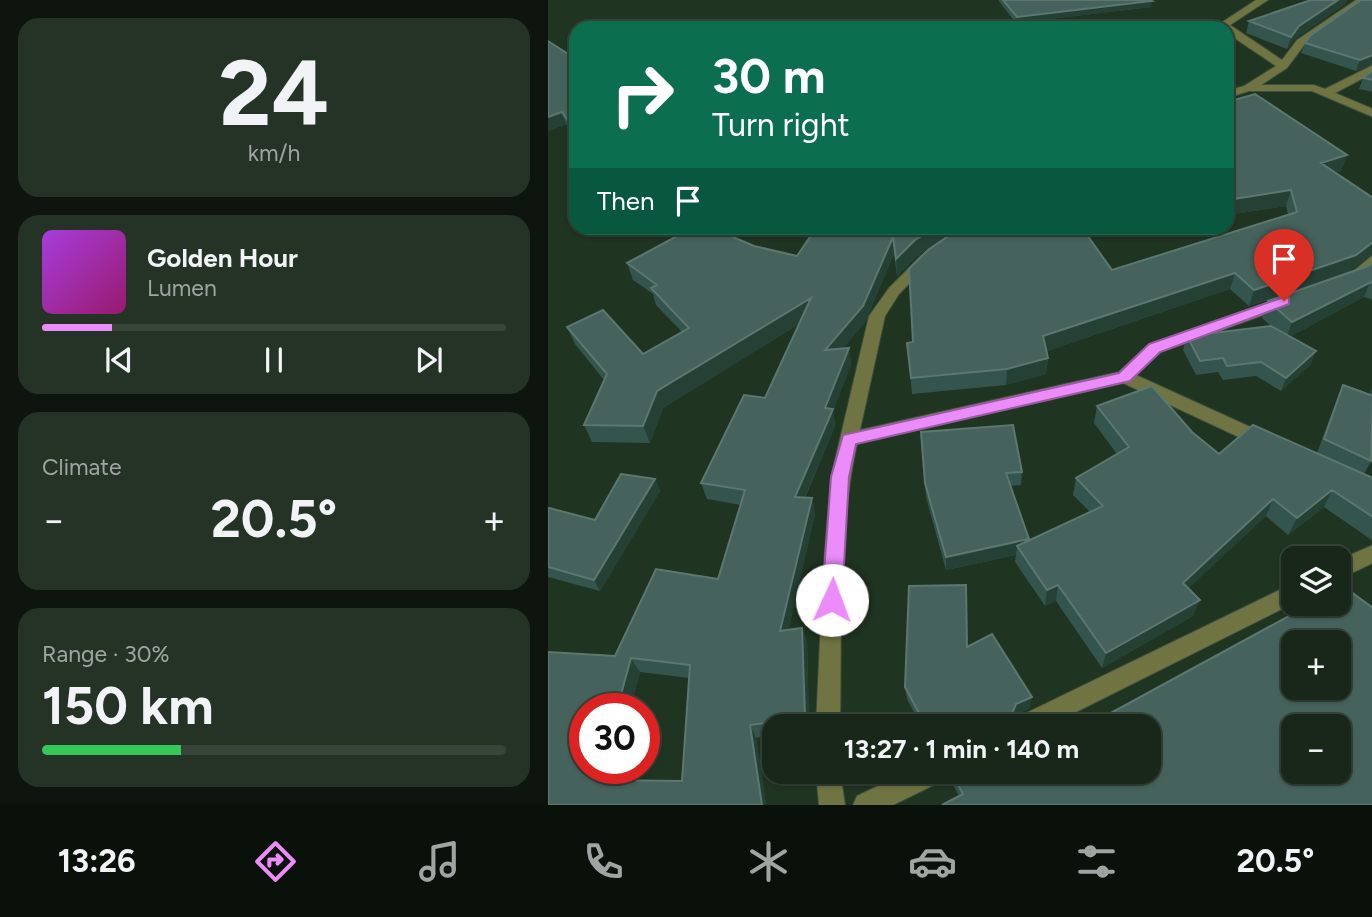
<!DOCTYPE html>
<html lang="en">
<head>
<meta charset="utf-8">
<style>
  body { margin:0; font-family:Figtree,sans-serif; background:#253327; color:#f1f3f6; height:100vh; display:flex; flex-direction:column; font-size:26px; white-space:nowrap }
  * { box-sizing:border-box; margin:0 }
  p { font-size:23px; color:#9fa5a2 }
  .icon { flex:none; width:38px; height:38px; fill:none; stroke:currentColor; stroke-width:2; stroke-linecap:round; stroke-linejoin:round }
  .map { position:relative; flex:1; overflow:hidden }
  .details { display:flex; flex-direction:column; gap:18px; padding:18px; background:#0d150e; width:548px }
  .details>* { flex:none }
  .top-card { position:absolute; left:21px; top:21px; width:665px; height:214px; border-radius:21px; box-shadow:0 2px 5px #0004,0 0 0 2px #364439; background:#0b6e4f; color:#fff; overflow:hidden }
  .buttons { position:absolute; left:733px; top:546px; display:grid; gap:14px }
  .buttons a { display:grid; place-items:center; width:70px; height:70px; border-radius:14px; background:#18271a; box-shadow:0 2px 5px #0004,0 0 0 2px #364439; font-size:35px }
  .speed { position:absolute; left:21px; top:693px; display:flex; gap:14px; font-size:35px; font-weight:700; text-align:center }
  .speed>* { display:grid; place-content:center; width:91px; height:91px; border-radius:50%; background:#18271a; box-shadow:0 2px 5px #0004,0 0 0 2px #364439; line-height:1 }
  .speed .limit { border:10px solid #d22; background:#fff; color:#111 }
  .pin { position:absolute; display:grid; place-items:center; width:60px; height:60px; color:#fff; margin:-72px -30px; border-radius:50% 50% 50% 0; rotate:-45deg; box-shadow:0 0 7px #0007 }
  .pin .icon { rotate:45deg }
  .me { position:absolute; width:77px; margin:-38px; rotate:2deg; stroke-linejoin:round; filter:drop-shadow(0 0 5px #0008) }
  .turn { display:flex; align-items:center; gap:24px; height:147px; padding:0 28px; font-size:32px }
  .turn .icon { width:91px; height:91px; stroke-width:2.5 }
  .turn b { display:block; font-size:49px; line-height:60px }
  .then { display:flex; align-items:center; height:66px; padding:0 28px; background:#0003; gap:14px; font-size:26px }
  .big { font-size:52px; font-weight:700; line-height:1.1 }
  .details .card { flex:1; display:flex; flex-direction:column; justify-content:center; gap:10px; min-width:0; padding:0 24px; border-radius:21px; background:#253327 }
  .details .dial { align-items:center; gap:0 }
  .dial b { font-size:91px; line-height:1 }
  .song { display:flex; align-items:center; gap:21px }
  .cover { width:84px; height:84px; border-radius:10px; background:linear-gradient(135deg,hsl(280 70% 55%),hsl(320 70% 35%)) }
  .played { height:7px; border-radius:4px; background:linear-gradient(90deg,#ec8cfa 15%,#364439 15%) }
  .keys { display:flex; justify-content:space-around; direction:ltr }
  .heat { display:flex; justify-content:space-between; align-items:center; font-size:38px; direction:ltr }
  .charge { height:10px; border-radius:5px; background:linear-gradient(90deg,#34c759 30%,#364439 0) }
  .trip { position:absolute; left:214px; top:714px; width:399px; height:70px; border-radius:21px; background:#18271a; box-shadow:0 2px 5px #0004,0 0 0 2px #364439; font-weight:700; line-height:70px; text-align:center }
  .menu { display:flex; height:112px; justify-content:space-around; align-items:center; background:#0a100a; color:#9fa5a2 }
  .menu .icon { width:49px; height:49px }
  .menu .current { color:#ec8cfa }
  .menu b { font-size:32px; color:#f1f3f6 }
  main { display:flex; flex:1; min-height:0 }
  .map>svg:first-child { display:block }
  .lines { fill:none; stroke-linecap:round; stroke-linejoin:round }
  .minor-casing { stroke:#3c4f3e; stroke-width:2 }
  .minor { fill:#707442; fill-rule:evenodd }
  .wall { fill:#34544e; fill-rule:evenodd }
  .shaded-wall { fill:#254136 }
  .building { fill:#45635c; stroke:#5b776f; stroke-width:2; fill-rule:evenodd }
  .route { fill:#ec8cfa; stroke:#995ba2; stroke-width:2 }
</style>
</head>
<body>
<main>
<section class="details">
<div class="card dial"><b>24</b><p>km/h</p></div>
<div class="card">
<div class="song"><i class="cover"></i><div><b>Golden Hour</b><p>Lumen</p></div></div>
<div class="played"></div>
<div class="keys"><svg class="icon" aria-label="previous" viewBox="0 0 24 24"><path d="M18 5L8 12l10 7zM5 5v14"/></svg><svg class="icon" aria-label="pause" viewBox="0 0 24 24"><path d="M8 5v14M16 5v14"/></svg><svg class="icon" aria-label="next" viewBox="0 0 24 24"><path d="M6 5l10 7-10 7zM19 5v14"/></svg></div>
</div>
<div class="card"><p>Climate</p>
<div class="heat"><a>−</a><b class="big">20.5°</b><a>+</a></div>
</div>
<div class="card"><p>Range · 30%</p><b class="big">150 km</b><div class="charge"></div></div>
</section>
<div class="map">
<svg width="825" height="805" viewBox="0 0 825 805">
  <rect width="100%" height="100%" fill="#203422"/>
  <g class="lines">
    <!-- minor casing -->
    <g class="minor-casing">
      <path id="minor" d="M708,0H720L682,25L734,60L749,40L808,0H819L757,44L739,68L713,85H766L777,89L825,65V73L787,93L825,109V117L764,91H701L679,98V91L696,86L728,66L679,33V28L670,25Z
        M378,254L385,259L351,294L337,316L312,430L571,372L601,344L741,295L746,296L749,300L746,304L613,352L588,375L722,436L725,441L722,446H710L575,383L309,444C289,535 294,633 292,726H268L275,575L283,477L321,316L341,288L373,256Z
        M825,255V268L812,280L792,283L789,280L792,277L802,274Z
        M825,545V563L791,579V560Z
        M746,583V603L500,726H464L468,718Z
        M268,772H292L297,805H271Z
        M359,772H397L394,781L345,805H305L309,796Z"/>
    </g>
    <!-- minor -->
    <use href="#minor" class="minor"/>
  </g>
  <!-- wall -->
  <path class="wall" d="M450,0H602L603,7L468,23Z
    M763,0H799L797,4L748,38L739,49L698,33L701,21Z
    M825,0V64L808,71L753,53L757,43Z
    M28,59V139L18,124L0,131Z
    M825,70V92L811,89L815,78Z
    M679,102L799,155L793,171L787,172L825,198V253L801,272L701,306L682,289L499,351L500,358L498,374L458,385L364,394L359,343L365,342L412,228H603L541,237L564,270L740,215L738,206L679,215Z
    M144,228H164L206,246L249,256L268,228H411L368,257L349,276L346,254L317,322L295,348H301L303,365L285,411L287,426L257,498H264L267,514L240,630L254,628L259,643L261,726H226V736L208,738L218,805H0V652L67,656L108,569L170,579L193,505L159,499L153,483L196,395L217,398L251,324L115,408L102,443L44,442L36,425L56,380L27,344L19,327L55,310L95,354L134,332L108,305L105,294L85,280L79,263ZM92,672L141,678L134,781H63L66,768H37V709H82Z
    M825,262V300L816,297L743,336L768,351L762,365L733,391L708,376L675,380L670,372L648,375L635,350L639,336L723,326L714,318L720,301L820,266Z
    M825,384V458L816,474L769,453L789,399L795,385L822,395Z
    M549,406L644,432L671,454L825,478V541L776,507L740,535L718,516L640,588L645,616L554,668L508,601L497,606L467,562L468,555L398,570L378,497L374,446L474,472L473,485L462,486L481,540L542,512L525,495L528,478L569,454L546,423Z
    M107,479L112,491L52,591L0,577V510L47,520Z
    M419,647L482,708L467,716L488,726H373L359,699L357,687Z
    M398,772H600L411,796Z"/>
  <!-- shaded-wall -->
  <path class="shaded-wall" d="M790,0H799L797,4L748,38L739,49L743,37L751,26Z
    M604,1L603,7L468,23L469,17Z
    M825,55V64L808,71L812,60Z
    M14,112L18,124L0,131V117Z
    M799,155L793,171L768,179L773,163Z
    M743,190L738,206L679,215V200Z
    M386,228H411L368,257L349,276L348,259L367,240Z
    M530,228H603L529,239Z
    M345,237L346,254L317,322L280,367L277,350Z
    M825,242V253L801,272L701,306L706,290Z
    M687,273L682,289L493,353L495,336Z
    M823,280L816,297L738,339L744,322Z
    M263,298L266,315L115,408L102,443L95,426L109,391Z
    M301,348L303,365L285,411L287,426L250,513L247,497L277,408Z
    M768,351L762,365L733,391L738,378Z
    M500,358L498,374L458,385L459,369Z
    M107,479L112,491L52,591L46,580Z
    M784,490L776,507L740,535L749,518Z
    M264,498L267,514L237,646L232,631Z
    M725,499L718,516L629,599L635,583Z
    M481,539L474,554L469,546L468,555L398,570V557Z
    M510,585L508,601L497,606L499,590Z
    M652,600L645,616L554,668L558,653Z
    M254,628L259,643L261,726H260L257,717Z
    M83,658L92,672L82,709H69Z
    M484,697L482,708L467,716H463L468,704Z
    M489,718L488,726H477Z
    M202,725L208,738L218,805H214Z
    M52,768H66L59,793L49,780Z"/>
  <!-- building -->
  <path class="building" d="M455,0H602L604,1L469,17Z
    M763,0H790L751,26L743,37L701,21Z
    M813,0H825V55L812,60L757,43L762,36Z
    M0,41L28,59V133L14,112L0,117Z
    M825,70V80L815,78Z
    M707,94L799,155L773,163L825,198V242L808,255L706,290L687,273L495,336L500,358L459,369L363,378L359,343L365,342L361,269L380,250L412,228H534L564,270L749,212L743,190L679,200V102Z
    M144,228H164L206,246L249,256L268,228H386L367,240L348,259L345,237L315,306L277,350L301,348L277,408L285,409L247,497L264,498L232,631L254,628L257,717L202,725L214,805H0V652L67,656L108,569L170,579L197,490L153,483L196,395L217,398L263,298L109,391L95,426L36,425L59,374L19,327L55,310L95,354L141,328L103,288L109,285L79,263ZM83,658L142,665L134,781L49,780L52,768H37V709H69Z
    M825,262V281L744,322L720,301L820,266Z
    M723,326L768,351L738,378L713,362L679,366L675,358L652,361L639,336Z
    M795,385L825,396L823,461L776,439Z
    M604,386L644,432L671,454L705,425L825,478V517L784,490L749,518L725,499L635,583L652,600L558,653L510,585L499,590L469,546L555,506L528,478L581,447L549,406Z
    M465,425L474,472L458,473L481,539L398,557L377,483L373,432Z
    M73,474L107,479L46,580L0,567V510L1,508L47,520Z
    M418,585L419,647L444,634L484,697L468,704L463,716L489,718L477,726H378L357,687L361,586Z
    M795,586L825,608V805H394L415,794L403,772H600V726H539L763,604H791V589ZM746,642H791V688H746ZM746,726H791V772H746Z"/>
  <!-- route -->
  <path class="route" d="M736,297L741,298V304L612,352L582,381L308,444L301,477L294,600L291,606L284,609L277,606L274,600L283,477L295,435L571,373L601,344Z"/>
</svg>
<div class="buttons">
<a><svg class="icon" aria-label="layers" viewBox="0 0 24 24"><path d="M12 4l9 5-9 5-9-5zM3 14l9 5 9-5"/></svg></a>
<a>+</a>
<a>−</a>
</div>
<div class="speed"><div class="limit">30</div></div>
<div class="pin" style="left:736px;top:301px;background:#d93025"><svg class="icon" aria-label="arrive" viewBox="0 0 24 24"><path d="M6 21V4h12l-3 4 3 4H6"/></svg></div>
<svg class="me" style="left:284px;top:600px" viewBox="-20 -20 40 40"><circle r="19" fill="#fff"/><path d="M0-13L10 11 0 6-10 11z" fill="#ec8cfa"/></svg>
<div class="trip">13:27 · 1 min · 140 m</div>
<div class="top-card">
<div class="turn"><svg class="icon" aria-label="right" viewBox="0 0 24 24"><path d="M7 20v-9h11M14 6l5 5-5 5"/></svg><div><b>30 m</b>Turn right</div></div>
<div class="then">Then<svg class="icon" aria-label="arrive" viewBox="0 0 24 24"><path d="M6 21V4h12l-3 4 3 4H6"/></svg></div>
</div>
</div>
</main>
<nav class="menu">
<b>13:26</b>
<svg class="icon current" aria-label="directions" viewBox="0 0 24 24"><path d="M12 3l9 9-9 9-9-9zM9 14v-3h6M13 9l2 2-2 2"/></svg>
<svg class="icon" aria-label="music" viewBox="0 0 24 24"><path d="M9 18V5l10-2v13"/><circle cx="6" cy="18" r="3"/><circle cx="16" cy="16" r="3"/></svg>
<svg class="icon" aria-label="phone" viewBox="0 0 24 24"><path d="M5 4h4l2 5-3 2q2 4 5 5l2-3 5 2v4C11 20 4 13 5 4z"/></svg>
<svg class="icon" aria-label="climate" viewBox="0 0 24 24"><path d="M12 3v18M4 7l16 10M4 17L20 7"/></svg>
<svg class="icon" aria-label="car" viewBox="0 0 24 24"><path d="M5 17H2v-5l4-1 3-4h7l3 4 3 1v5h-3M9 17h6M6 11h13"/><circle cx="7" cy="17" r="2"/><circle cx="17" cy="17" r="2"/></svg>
<svg class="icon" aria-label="filters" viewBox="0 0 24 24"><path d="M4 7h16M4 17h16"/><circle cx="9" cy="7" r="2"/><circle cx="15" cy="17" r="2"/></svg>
<b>20.5°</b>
</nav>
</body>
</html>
